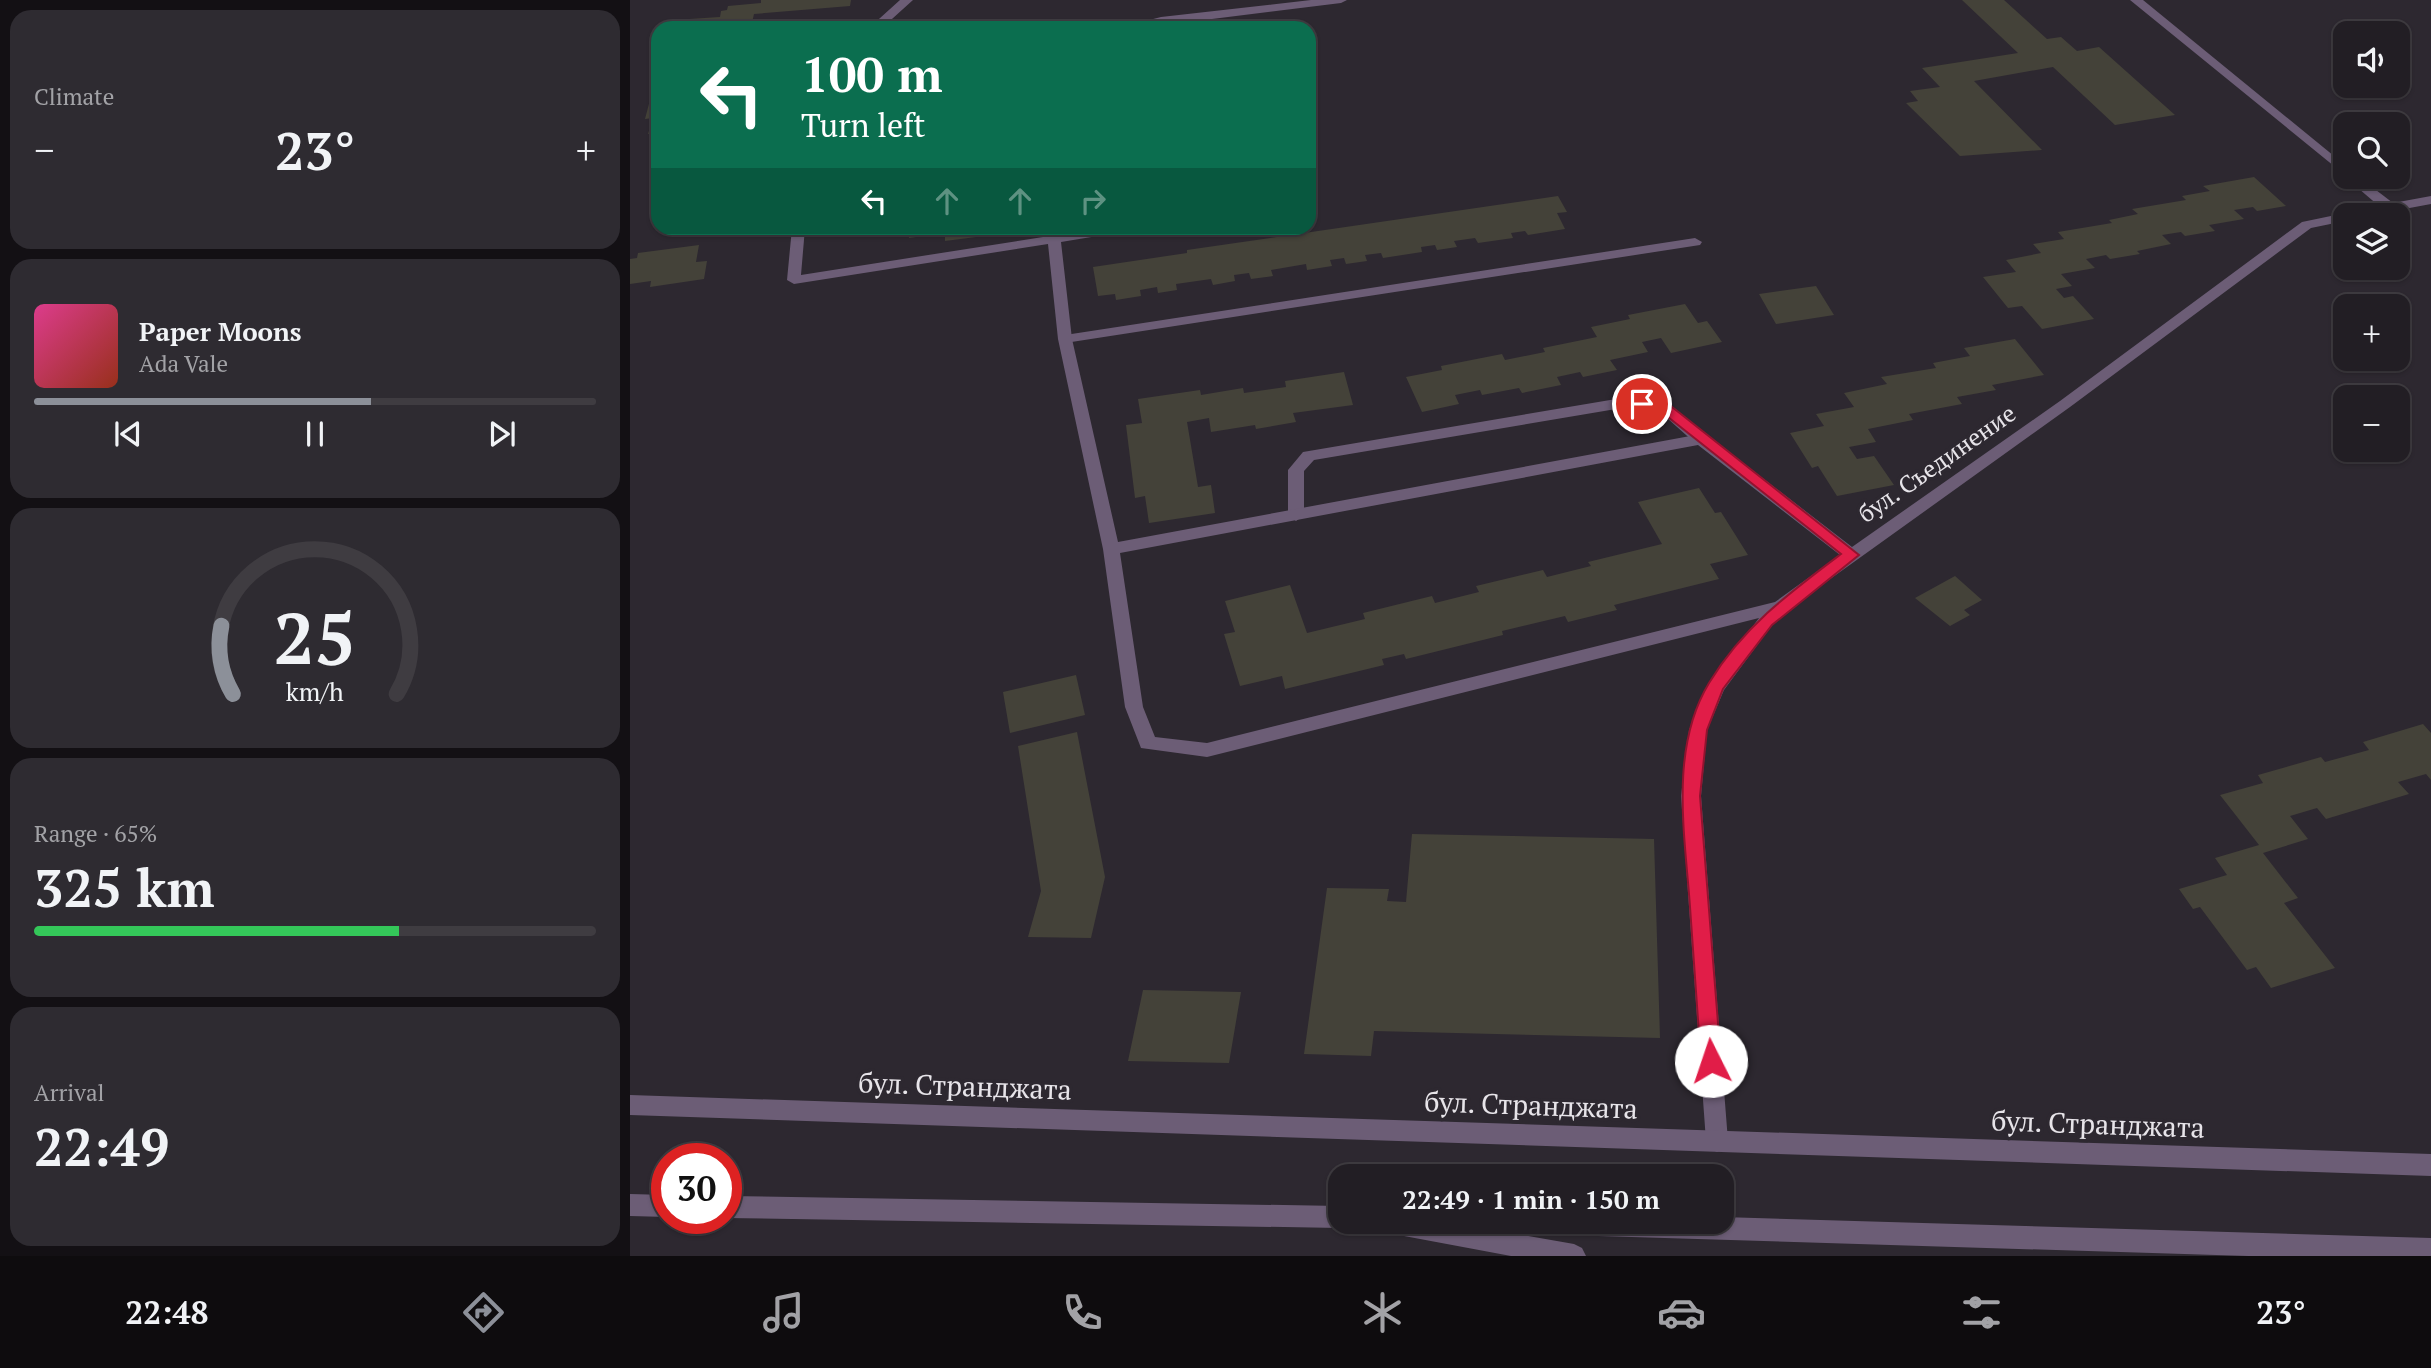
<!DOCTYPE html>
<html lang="en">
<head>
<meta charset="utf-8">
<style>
  body { margin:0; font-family:"PT Serif",serif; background:#2e2b31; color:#f1f3f6; height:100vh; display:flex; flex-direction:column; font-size:26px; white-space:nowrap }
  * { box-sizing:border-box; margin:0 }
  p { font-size:23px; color:#a2a2a6 }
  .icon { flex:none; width:38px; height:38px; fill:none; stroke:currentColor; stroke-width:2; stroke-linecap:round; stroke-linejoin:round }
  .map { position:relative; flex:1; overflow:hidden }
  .sheet { display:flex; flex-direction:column; gap:10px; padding:10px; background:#131014; width:630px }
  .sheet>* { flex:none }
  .banner { position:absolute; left:21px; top:21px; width:665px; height:214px; border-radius:21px; box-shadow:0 2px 5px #0004,0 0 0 2px #3f3c41; background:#0b6e4f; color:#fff; overflow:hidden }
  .fabs { position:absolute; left:1703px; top:21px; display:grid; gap:14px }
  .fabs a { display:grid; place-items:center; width:77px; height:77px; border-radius:14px; background:#221e24; box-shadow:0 2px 5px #0004,0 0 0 2px #3f3c41; font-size:35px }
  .speed { position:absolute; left:21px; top:1143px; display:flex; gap:14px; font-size:35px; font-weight:700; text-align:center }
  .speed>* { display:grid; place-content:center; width:91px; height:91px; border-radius:50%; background:#221e24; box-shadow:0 2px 5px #0004,0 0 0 2px #3f3c41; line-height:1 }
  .speed .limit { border:10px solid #d22; background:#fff; color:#111 }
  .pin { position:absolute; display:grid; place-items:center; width:60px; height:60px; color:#fff; margin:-30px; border:4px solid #fff; border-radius:50%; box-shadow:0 2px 7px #0007 }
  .me { position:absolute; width:77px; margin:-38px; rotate:356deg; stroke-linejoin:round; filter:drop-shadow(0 0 5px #0008) }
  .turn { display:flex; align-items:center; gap:24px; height:147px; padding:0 35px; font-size:32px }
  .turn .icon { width:91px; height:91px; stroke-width:2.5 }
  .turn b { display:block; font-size:49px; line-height:60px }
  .lanes { display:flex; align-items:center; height:66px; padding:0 35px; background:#0003; justify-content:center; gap:35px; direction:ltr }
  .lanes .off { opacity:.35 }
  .big { font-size:52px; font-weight:800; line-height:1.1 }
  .sheet .card { flex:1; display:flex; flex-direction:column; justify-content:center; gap:10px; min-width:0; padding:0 24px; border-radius:21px; background:#2e2b31 }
  .sheet .dial { align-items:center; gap:0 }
  .dial svg { height:182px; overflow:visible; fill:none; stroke:#3f3c41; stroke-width:7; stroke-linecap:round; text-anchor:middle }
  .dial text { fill:#f1f3f6; stroke:none }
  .song { display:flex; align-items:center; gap:21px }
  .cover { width:84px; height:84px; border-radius:10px; background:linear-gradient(135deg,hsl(330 70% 55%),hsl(10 70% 35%)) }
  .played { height:7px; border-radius:4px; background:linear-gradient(90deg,#8c9099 60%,#3f3c41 60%) }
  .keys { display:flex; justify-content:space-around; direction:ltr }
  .heat { display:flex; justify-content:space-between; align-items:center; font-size:38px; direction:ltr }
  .charge { height:10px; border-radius:5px; background:linear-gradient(90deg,#34c759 65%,#3f3c41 0) }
  .trip { position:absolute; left:698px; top:1164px; width:406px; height:70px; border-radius:21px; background:#221e24; box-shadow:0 2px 5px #0004,0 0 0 2px #3f3c41; font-weight:800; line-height:70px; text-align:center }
  .menu { display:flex; height:112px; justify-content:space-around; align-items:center; background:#0e0c0e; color:#a2a2a6 }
  .menu .icon { width:49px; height:49px }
  .menu .current { color:#8c9099 }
  .menu b { font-size:32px; color:#f1f3f6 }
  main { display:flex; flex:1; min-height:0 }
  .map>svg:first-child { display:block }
  .building { fill:#444239 }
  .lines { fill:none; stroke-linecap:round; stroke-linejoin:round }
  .service { fill:#6c5d76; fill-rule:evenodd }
  .minor { fill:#6c5d76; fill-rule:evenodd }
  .tertiary { fill:#6c5d76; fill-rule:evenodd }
  .route { fill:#e11d48; stroke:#92132f; stroke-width:2 }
  .labels { text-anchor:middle; stroke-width:7; stroke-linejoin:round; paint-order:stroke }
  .street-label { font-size:24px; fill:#e7e4e9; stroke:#2d2830 }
  .near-street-label { font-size:28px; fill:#e7e4e9; stroke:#2d2830 }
</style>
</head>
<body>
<main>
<section class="sheet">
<div class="card"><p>Climate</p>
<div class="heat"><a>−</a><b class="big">23°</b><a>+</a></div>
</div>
<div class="card">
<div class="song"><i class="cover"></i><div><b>Paper Moons</b><p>Ada Vale</p></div></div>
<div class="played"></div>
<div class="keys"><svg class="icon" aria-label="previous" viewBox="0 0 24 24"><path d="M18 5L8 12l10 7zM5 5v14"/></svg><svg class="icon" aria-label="pause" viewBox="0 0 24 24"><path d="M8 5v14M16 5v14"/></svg><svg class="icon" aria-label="next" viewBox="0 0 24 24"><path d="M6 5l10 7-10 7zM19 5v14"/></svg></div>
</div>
<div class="card dial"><svg viewBox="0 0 100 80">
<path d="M14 69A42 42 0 1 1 86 69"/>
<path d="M14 69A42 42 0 0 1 9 39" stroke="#8c9099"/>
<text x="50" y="56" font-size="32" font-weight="700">25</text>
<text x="50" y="72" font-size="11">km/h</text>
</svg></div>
<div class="card"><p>Range · 65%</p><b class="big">325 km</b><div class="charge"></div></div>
<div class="card"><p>Arrival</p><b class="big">22:49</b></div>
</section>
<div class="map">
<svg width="1801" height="1256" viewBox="0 0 1801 1256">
  <rect width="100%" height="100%" fill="#2d2830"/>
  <!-- building -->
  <path class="building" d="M131,0H221L220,6L124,14L121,27L57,28L59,19L90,17L91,11L97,10L98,6L131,3Z
    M1332,0H1374L1417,39L1431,37L1447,51L1469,47L1545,115L1485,125L1423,67L1344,81L1412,150L1330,156L1276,103L1288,101L1280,91L1310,87L1292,68L1388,53Z
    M28,95V133L18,134L23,118L15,119L21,96Z
    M1624,177L1656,206L1627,211L1623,207L1604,210L1614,219L1579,225L1585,231L1555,236L1551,232L1532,235L1541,244L1507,251L1510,254L1480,259L1476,255L1456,259L1465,268L1431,274L1442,286L1426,289L1434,298L1443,296L1464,319L1412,329L1392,306L1378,308L1353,277L1386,272L1376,260L1411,253L1403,244L1434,239L1428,232L1482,223L1479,220L1508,214L1502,209L1556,200L1552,196L1580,191L1573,186Z
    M928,196L937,212L927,213L935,229L898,235L895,231L881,233L883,238L848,243L845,238L824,241L827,247L807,250L805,245L791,247L792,252L753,258L751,253L735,255L737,261L716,264L714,258L700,260L702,266L677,270L676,264L641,270L643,276L621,279L619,273L604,275L605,281L583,285L581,279L546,284L547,290L528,293L527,287L510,290L511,296L486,300L485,294L468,296L463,267L557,253V250Z
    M279,228H353L354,236L315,241V233L279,238Z
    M69,245L66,262L77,261L74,279L20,287L21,281L0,284V259L7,258L8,253Z
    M1186,286L1204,315L1146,324L1129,294Z
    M1055,304L1068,323L1077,321L1092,342L1041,353L1031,338L1012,342L1018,352L980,360L987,370L953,377L950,372L927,377L931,385L892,393L889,388L852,395L850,390L825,395L829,404L792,412L776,377L812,370L811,366L872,354L875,360L915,352L913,348L967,337L961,327L1000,319L998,315Z
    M1385,339L1414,375L1362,385L1366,390L1327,397L1332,404L1279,414L1283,420L1238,429L1246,442L1219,447L1227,459L1244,456L1264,485L1207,496L1188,466L1182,468L1160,433L1194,426L1186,414L1224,407L1214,393L1257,384L1251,377L1306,368L1303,363L1340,356L1334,348Z
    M714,372L723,405L663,413L666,422L626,429L625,425L581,432L579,418L557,422L568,487L581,485L585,513L519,523L515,496L505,498L496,425L512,423L508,399L570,390L571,395L613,388L614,393L656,387L655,381Z
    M1069,488L1085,513L1091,512L1118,555L1080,564L1089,579L984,605L987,610L938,622L935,616L872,631L873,635L776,659L774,654L752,659L754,665L655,689L652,676L610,686L594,634L605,632L595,601L660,585L677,633L735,619L733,613L802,596L805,603L849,592L846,586L913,570L917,577L961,566L958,562L1032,544L1008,502Z
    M1325,576L1352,600L1334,610L1340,615L1320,626L1285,598Z
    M446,675L455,715L380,733L373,692Z
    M1793,724L1801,733V780L1796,774L1768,782L1779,794L1696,819L1687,808L1660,816L1678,839L1633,853L1668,898L1654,903L1705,968L1641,988L1626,967L1617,970L1570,907L1563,909L1549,889L1597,875L1585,858L1629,845L1590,795L1633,783L1628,775L1691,757L1695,762L1739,750L1733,742Z
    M447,732L475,877L461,938L398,937L411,891L388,746Z
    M782,834L1024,839L1030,1038L744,1031L741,1056L674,1054L697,888L759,889L757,901L776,902Z
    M513,990L611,992L599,1063L498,1061Z"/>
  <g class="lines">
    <!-- service -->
    <path class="service" d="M417,228H429V242H419Z
      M1065,238L1072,242L1070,245L435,343L428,339L435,335Z
      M992,398L1037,403L1079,439L1071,444L1065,443L1028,410L992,408L684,460L674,471V515L666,521L658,515V470L673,452Z
      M746,1222H818L944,1244L952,1248L956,1256H881L758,1233L750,1230Z"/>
    <!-- minor -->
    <path class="minor" d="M270,0H283L252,28H239Z
      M681,0H717L711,3L510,28H488L531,17Z
      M1500,0H1513L1715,165V175Z
      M1715,177H1729L1763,203L1801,196V204L1742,215H1715V221L1681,228L1440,407L1157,610L1142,625L1094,690L1077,730L1071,796L1098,1141L1095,1148L1087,1152L1079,1148L1076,1141L1051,796L1059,730L1077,687L1129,618L577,757L511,748L495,707L473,549L428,339L418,244L164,284L157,280L162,228H175L171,275L470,228H498L492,232L431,242L442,339L488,542L1071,434L1077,435L1222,547L1430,401L1672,222L1749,206ZM1068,445L1210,555L1145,602L577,743L525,737L513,707L490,553Z"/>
    <!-- tertiary -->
    <path class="tertiary" d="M0,1095L1801,1154V1176L0,1115Z
      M0,1194L37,1195V1217L0,1216Z
      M96,1196L710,1206V1222H720L710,1228L96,1218Z
      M1092,1217L1801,1238V1256H1618L871,1233L863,1230L859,1222H1092Z"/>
  </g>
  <!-- route -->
  <path class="route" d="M1012,400L1037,403L1229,555L1142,625L1093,689L1077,730L1070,796L1091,1061L1088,1068L1081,1070L1074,1068L1071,1061C1067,1010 1064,959 1060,907C1055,835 1039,749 1079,683C1113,627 1159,593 1211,554L1029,410L1007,408L1005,404Z"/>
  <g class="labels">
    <!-- street labels -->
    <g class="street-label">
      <text transform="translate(1307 464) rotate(-35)" y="8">бул. Съединение</text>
    </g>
    <!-- near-street labels -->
    <g class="near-street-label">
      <text transform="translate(335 1086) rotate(2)" y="10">бул. Странджата</text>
      <text transform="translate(901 1105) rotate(2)" y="10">бул. Странджата</text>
      <text transform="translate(1468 1124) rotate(2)" y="10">бул. Странджата</text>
    </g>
  </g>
</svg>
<div class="fabs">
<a><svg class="icon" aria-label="sound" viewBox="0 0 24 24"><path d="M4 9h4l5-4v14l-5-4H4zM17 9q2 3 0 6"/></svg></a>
<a><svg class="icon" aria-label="search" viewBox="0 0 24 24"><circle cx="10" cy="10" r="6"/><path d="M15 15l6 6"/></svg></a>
<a><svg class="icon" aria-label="layers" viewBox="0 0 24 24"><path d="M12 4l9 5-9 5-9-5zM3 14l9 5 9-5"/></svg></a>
<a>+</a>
<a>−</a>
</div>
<div class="speed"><div class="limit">30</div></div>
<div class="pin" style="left:1012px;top:404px;background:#d93025"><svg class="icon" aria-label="arrive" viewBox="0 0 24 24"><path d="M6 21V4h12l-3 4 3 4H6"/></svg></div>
<svg class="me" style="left:1081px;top:1061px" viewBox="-20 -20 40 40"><circle r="19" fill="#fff"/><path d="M0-13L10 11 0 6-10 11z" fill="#e11d48"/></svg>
<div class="trip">22:49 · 1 min · 150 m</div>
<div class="banner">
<div class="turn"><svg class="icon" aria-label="left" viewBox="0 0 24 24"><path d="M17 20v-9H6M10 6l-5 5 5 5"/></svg><div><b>100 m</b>Turn left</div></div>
<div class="lanes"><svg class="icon" aria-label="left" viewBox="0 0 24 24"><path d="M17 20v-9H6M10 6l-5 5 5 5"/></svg><svg class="icon off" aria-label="ahead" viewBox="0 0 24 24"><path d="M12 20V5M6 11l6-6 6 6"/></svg><svg class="icon off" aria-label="ahead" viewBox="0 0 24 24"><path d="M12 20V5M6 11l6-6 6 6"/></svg><svg class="icon off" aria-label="right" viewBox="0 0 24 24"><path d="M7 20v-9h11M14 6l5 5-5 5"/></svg></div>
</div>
</div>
</main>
<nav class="menu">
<b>22:48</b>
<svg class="icon current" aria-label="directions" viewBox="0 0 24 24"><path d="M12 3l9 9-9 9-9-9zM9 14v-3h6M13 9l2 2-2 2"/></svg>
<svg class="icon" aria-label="music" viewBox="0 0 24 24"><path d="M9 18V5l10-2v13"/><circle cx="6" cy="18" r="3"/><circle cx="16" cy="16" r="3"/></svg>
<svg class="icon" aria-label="phone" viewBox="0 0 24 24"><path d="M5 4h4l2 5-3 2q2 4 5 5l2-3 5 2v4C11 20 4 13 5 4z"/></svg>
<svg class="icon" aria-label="climate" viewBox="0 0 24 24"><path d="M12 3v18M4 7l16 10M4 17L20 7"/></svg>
<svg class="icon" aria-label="car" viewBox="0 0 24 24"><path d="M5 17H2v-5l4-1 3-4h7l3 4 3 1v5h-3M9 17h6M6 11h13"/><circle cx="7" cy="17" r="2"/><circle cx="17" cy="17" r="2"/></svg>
<svg class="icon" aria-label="filters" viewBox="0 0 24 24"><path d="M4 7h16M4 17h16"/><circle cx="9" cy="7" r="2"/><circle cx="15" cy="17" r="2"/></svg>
<b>23°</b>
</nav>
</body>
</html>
